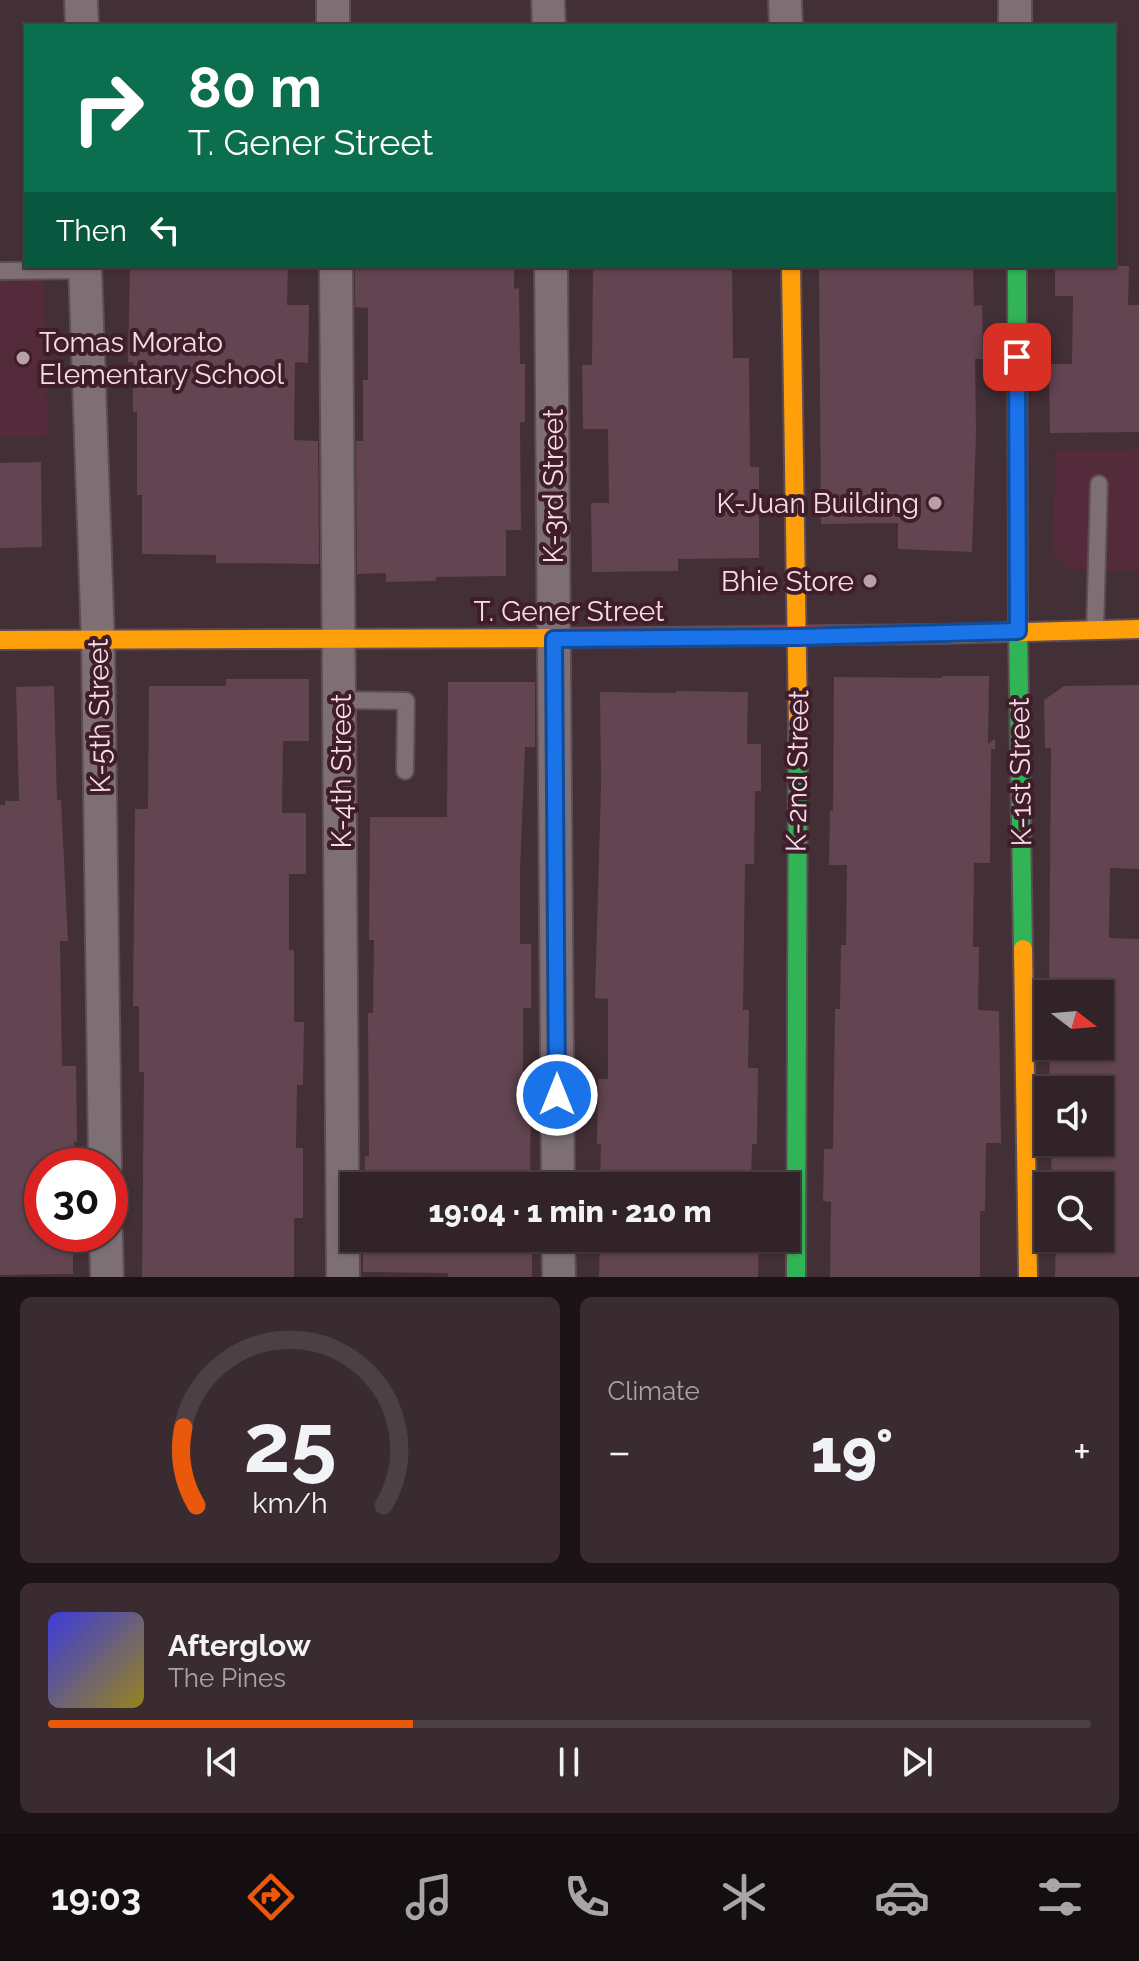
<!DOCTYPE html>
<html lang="en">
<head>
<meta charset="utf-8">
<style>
  body { margin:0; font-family:Raleway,sans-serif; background:#3a2b30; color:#f1f3f6; height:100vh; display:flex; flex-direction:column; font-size:30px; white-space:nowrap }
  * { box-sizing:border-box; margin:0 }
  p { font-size:26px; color:#a8a4a8 }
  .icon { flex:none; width:44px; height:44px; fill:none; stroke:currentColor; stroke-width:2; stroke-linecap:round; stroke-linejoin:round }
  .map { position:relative; height:1277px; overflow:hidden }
  .drawer { display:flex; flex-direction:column; gap:20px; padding:20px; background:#1c1316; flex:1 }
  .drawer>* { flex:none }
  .guide { position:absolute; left:24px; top:24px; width:1092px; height:244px; border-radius:0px; box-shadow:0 2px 6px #0004,0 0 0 2px #4d4045; background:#0b6e4f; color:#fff; overflow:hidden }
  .needle { width:52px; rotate:106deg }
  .controls { position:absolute; left:1034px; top:980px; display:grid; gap:16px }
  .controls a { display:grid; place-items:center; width:80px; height:80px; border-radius:0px; background:#322328; box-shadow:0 2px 6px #0004,0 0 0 2px #4d4045; font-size:40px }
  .speed { position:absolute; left:24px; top:1148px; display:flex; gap:16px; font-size:40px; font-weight:700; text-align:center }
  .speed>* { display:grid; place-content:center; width:104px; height:104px; border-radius:50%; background:#322328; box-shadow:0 2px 6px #0004,0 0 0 2px #4d4045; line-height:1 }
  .speed .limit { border:12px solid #d22; background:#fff; color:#111 }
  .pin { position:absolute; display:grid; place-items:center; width:68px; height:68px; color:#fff; margin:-34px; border-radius:16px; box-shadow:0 4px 12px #0006 }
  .me { position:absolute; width:88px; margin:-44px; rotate:0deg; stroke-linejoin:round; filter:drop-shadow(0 0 6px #0008) }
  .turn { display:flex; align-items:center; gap:28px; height:168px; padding:0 32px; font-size:36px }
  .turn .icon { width:104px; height:104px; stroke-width:2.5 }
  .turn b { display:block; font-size:56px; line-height:68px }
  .then { display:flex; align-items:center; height:76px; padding:0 32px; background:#0003; gap:16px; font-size:30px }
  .big { font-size:60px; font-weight:800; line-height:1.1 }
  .drawer .widget { flex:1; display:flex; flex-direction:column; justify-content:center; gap:12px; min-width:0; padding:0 28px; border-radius:12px; background:#3a2b30 }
  .drawer .dial { align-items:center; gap:0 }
  .dial svg { height:208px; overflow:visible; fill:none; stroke:#4d4045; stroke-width:7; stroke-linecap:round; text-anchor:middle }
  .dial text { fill:#f1f3f6; stroke:none }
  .song { display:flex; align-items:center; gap:24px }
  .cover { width:96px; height:96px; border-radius:12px; background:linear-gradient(135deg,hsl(240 70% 55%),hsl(50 70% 35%)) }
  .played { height:8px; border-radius:4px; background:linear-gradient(90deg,#ea580c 35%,#4d4045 35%) }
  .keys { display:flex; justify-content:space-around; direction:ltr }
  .heat { display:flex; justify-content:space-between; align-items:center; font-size:44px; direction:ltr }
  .drawer .tiles { flex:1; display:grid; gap:20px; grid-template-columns:1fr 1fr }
  .widget:last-child { grid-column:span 2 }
  .trip { position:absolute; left:340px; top:1172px; width:460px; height:80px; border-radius:0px; background:#322328; box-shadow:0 2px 6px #0004,0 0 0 2px #4d4045; font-weight:800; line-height:80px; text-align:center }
  .tabs { display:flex; height:128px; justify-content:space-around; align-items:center; background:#140e10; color:#a8a4a8 }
  .tabs .icon { width:56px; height:56px }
  .tabs .selected { color:#ea580c }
  .tabs b { font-size:36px; color:#f1f3f6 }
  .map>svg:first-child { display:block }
  .built { fill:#532b3a }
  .building { fill:#624551 }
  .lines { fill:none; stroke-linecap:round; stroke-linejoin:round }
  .lane-casing { stroke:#5d4c52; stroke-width:20 }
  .street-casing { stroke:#5d4c52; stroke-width:36 }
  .fast-casing { stroke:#5d4c52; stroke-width:22 }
  .slow-casing { stroke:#5d4c52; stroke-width:22 }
  .jam-casing { stroke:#5d4c52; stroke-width:22 }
  .lane { stroke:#7e6f74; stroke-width:16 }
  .street { stroke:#7e6f74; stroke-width:32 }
  .fast { stroke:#30b455; stroke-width:18 }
  .slow { stroke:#ff9f0a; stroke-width:18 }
  .jam { stroke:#e5322d; stroke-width:18 }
  .route-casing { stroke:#114b97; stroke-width:20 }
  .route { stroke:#1a73e8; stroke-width:14 }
  .poi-dot { fill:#b7a0a8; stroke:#401d2a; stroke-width:3 }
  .labels { text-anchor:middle; stroke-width:8; stroke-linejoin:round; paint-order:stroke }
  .poi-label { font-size:28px; fill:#f6dde5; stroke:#401d2a; text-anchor:end }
  .street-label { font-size:28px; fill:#f6dde5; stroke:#401d2a }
</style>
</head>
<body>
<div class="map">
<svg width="1139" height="1277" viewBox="0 0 1139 1277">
  <rect width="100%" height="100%" fill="#432f36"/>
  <!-- built -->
  <path class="built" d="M44,278L48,437L0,438V279Z
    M1139,449V571L1069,569L1052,551L1056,450Z"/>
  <!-- building -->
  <path class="building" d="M130,266H288L287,305H309L308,363L295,362L294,440L318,441L319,564L216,563V555L142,554V495H137V412H133V362H128Z
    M355,266H514V289L519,288L520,364H525V422H520L521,530H506V576L436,577V581L386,582V573L357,574L356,441H363V380H368V308L355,307Z
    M593,266H732L733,358H749L750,467H759V558L678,559V571L592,572L591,503H609L608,429H583L582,365H592Z
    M819,266H973L974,306L982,305L983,359H975L976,432L972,552L898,549V523L821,524Z
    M1055,266H1129L1128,305H1139V432L1050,433L1049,364H1072L1073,296H1055Z
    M41,462L42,547L0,548V463Z
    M942,676H989L988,744L995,739V749H991L990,863H974L973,947H979L978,1010L999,1011L1001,1143H986L985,1211H980V1277H830L831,1202L823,1201L824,1149H833L835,1009H840L841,945H846L847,865H829L830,811H833L834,677L942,678Z
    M226,679H309V741H283L282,813H306V874H289V950H294V1022H304L303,1085H297L296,1148H303V1218H294V1277H142L144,1072H139V1006H133L135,809H148L149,686H226Z
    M448,682H535V747H525L520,872V944H531V1008H523V1079L524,1101L531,1100L530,1177H443V1186H364L365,1156H369L368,1013H373L374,940H369L370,817H447Z
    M1139,685V869L1110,868L1109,938L1139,939V1277H1055L1056,1238H1100V1186H1052L1051,1142H1100V1090H1050L1049,1046H1100V994H1049L1051,748H1045L1044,700L1064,686Z
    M54,686L57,800H61L68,941H60L62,1066H76L77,1142H74L75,1166H42V1234H73V1274L0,1275V805H5V801H19L16,687Z
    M676,691L748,692L747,744H761V791H755L754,864H745L743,1010H749L748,1068H758L757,1144H752L751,1186H600L601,1144H597L598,1079H608V999L595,998L601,786L600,692L676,693Z
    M363,1238H532V1277H448V1273L363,1272Z
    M600,1238H759L758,1277H599Z"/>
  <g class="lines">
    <!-- lane casing -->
    <g class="lane-casing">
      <path id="lane" d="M0,271L85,270
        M1095,630L1099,484
        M340,700L406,701L405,771"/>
    </g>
    <!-- street casing -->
    <g class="street-casing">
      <path id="street" d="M81,0L82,26
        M333,0V26
        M548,0L549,26
        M785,0L786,26
        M1015,0V26
        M85,266L98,642L105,1166
        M336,266L343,1277
        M551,266L558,1186
        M106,1234L107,1277
        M558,1238L559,1277"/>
    </g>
    <!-- fast casing -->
    <g class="fast-casing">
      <path id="fast" d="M1017,266L1018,631L1023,949
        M796,1277L798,725"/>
    </g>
    <!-- slow casing -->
    <g class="slow-casing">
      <path id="slow" d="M791,266L798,725
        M945,634L1139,629
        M0,640L553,638
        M1023,949L1028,1277"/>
    </g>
    <!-- jam casing -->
    <g class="jam-casing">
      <path id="jam" d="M553,638L945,634"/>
    </g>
    <!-- lane -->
    <use href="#lane" class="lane"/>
    <!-- street -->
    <use href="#street" class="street"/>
    <!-- fast -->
    <use href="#fast" class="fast"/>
    <!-- slow -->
    <use href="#slow" class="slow"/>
    <!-- jam -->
    <use href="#jam" class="jam"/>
  </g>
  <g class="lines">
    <!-- route casing -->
    <g class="route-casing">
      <path id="route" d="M557,1095L554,639L798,637L1018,631L1017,357"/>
    </g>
    <!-- route -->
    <use href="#route" class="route"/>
  </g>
  <!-- markers -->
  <g class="poi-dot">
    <circle cx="23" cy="358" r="8"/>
    <circle cx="935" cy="503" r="8"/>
    <circle cx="870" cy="581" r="8"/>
  </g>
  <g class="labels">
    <!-- poi labels -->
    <g class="poi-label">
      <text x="39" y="352" text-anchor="start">Tomas Morato<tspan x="39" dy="32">Elementary School</tspan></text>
      <text x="919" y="513">K-Juan Building</text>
      <text x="854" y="591">Bhie Store</text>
    </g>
    <!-- street labels -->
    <g class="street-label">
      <text transform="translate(553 486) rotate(-90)" y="10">K-3rd Street</text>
      <text x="569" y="621">T. Gener Street</text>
      <text transform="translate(99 716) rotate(-91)" y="10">K-5th Street</text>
      <text transform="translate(341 771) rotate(-90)" y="10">K-4th Street</text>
      <text transform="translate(797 771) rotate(-89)" y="10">K-2nd Street</text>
      <text transform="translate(1020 772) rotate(-91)" y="10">K-1st Street</text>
    </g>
  </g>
</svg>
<div class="controls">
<a><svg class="needle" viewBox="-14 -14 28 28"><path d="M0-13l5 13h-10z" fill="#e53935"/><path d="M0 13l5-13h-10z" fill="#a8a4a8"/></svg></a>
<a><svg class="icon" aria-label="sound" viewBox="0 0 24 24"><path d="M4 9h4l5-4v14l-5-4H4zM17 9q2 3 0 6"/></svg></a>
<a><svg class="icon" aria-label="search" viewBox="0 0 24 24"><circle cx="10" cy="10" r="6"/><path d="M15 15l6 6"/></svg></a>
</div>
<div class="speed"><div class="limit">30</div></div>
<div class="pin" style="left:1017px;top:357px;background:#d93025"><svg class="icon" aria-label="arrive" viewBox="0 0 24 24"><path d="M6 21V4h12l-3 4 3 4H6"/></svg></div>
<svg class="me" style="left:557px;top:1095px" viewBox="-20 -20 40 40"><circle r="17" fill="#1a73e8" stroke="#fff" stroke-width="3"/><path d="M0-11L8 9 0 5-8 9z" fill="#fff"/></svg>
<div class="trip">19:04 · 1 min · 210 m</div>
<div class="guide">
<div class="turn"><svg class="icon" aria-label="right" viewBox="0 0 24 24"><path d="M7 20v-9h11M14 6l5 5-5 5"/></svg><div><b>80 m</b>T. Gener Street</div></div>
<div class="then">Then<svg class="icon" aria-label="left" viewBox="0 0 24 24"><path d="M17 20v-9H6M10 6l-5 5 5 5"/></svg></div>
</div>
</div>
<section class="drawer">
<div class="tiles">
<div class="widget dial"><svg viewBox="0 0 100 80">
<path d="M14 69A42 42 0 1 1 86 69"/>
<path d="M14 69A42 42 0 0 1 9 39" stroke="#ea580c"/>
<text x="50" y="56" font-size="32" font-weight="700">25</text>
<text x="50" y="72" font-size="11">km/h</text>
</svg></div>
<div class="widget"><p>Climate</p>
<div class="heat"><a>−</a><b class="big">19°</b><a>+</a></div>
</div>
<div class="widget">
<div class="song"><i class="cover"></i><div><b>Afterglow</b><p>The Pines</p></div></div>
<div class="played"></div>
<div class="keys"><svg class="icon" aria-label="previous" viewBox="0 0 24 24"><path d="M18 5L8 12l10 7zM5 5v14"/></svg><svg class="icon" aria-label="pause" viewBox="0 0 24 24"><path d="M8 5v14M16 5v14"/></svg><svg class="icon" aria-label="next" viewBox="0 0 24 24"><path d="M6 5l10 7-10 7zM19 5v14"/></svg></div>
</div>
</div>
</section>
<nav class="tabs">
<b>19:03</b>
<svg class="icon selected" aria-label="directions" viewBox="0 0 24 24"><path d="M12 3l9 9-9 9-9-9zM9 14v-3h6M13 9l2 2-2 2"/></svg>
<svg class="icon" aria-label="music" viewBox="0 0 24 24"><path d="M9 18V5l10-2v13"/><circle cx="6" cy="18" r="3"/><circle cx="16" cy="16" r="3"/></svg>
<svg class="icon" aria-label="phone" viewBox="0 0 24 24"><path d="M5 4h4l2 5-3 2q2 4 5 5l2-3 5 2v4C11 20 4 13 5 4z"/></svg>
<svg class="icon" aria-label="climate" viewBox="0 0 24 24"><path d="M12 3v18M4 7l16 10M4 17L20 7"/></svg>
<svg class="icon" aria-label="car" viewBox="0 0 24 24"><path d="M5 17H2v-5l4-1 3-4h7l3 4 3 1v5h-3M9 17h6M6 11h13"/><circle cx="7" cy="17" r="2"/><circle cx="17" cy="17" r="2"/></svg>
<svg class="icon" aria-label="filters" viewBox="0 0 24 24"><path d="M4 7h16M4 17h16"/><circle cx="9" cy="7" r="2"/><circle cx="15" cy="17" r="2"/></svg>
</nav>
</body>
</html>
